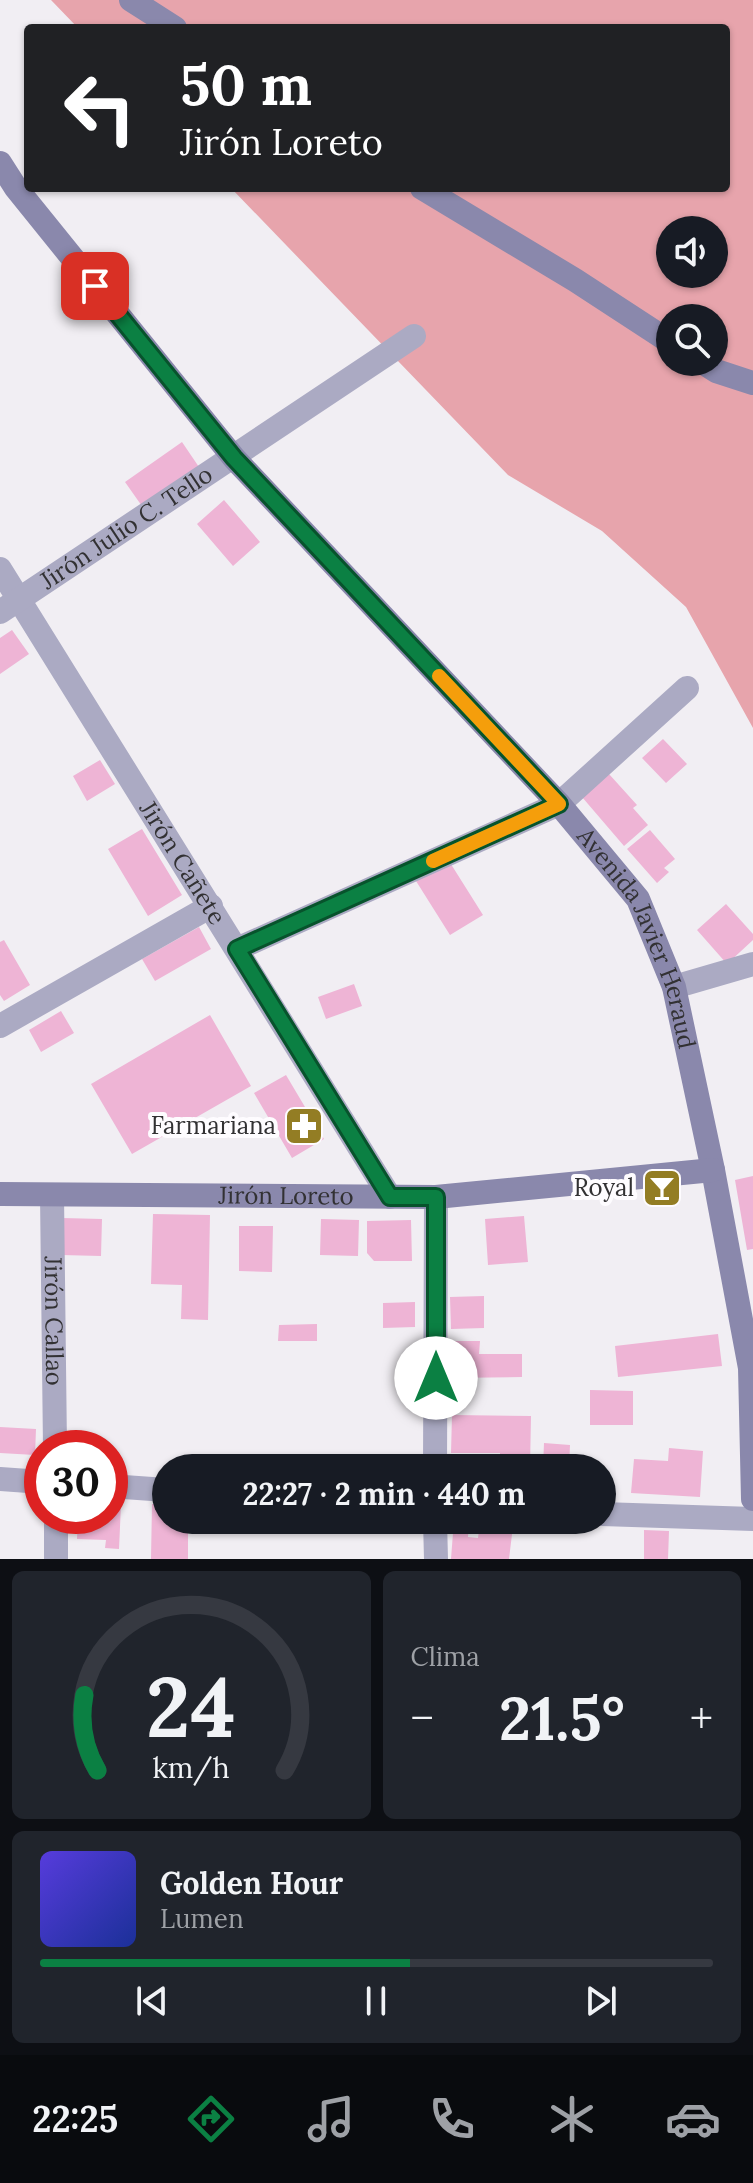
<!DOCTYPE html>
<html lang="es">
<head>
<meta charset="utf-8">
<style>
  body { margin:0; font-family:Lora,serif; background:#20242c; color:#f1f3f6; height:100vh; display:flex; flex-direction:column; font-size:30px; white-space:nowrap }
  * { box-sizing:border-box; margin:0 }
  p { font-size:26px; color:#9ea1a6 }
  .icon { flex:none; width:44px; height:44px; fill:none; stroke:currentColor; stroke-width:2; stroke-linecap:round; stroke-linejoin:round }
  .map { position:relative; height:1559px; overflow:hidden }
  .details { display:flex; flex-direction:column; gap:12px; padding:12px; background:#0d0f14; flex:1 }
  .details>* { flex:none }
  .guide { position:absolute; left:24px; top:24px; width:706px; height:168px; border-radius:8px; box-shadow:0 2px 6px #0004; background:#202124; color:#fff; overflow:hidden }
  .buttons { position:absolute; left:656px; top:216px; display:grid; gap:16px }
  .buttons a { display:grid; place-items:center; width:72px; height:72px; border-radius:50%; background:#171b24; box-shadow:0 2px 6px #0004; font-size:40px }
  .speed { position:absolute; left:24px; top:1430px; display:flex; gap:16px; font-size:40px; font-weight:700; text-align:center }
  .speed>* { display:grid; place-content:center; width:104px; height:104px; border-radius:50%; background:#171b24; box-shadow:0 2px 6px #0004; line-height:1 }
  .speed .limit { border:12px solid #d22; background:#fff; color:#111 }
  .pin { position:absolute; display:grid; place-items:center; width:68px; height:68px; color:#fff; margin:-34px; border-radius:16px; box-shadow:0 4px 12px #0006 }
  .me { position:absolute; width:88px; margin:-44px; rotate:0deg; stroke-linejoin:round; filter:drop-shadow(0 0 6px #0008) }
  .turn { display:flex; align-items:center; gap:28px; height:168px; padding:0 24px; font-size:36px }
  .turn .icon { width:104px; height:104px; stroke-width:2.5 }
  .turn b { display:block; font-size:56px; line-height:68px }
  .big { font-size:60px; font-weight:700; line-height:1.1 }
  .details .tile { flex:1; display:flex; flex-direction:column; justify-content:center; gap:12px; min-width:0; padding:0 28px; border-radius:12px; background:#20242c }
  .details .dial { align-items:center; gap:0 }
  .dial svg { height:208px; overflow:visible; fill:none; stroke:#363941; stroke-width:7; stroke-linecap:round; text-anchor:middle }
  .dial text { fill:#f1f3f6; stroke:none }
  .song { display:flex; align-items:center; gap:24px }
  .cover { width:96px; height:96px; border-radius:12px; background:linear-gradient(135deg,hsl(250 70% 55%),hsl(230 70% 35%)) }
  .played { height:8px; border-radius:4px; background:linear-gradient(90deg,#0b8043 55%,#363941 55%) }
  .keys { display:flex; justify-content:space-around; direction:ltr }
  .heat { display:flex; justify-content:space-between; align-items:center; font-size:44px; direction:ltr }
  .details .tiles { flex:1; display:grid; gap:12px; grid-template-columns:1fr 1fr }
  .tile:last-child { grid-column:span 2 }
  .trip { position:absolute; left:152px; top:1454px; width:464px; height:80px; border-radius:40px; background:#171b24; box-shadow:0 2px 6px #0004; font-weight:700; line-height:80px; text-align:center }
  .dock { display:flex; height:128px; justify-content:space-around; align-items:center; background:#090b0e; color:#9ea1a6 }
  .dock .icon { width:56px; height:56px }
  .dock .on { color:#0b8043 }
  .dock b { font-size:36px; color:#f1f3f6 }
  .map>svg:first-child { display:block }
  .forest { fill:#e7a4ac; fill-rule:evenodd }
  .building { fill:#eeb4d5 }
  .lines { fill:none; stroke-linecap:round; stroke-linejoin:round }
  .street { stroke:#abaac3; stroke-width:24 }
  .secondary { stroke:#8a88ac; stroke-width:24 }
  .route-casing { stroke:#07532c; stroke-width:20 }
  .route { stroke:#0b8043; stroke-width:14 }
  .slow { stroke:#f59e0b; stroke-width:14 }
  .labels { text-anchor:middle; stroke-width:8; stroke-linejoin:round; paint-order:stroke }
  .street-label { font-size:24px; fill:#323133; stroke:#fefcff }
  .poi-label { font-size:24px; fill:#323133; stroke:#fefcff; text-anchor:end }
</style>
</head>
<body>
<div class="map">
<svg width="753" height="1559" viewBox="0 0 753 1559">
  <rect width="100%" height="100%" fill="#f1eef3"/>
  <!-- forest -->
  <path class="forest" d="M51,0H753V728L686,607L602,531L508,475L231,188H726V28H78ZM670,230H714V274H670ZM670,318H714V362H670Z"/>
  <!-- building -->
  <path class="building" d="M182,442L201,470L144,509L125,482Z
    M224,500L260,542L233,566L197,524Z
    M12,630L29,654L0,674V638Z
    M663,739L687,764L666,783L642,758Z
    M100,760L115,784L87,801L73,776Z
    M609,774L637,805L633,808L648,825L624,846L582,797Z
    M142,829L182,895L148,916L108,849Z
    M650,830L675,859L664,868L669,872L657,883L627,849Z
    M449,861L483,915L450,935L416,881Z
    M726,904L753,934V940L727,964L697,930Z
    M199,927L211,949L155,981L142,959Z
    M4,940L30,985L4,1001L0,995V942Z
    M354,984L362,1006L326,1019L318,997Z
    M61,1011L74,1033L41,1052L29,1030Z
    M210,1015L251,1086L132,1154L91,1084Z
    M286,1075L324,1139L292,1158L254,1093Z
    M753,1176V1249L747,1250L735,1180Z
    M153,1214L210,1215L208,1320L181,1319L182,1285L151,1284Z
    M524,1216L528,1262L488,1265L485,1219Z
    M62,1218L102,1219L101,1256L61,1255Z
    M321,1219L359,1220L358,1256L320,1255Z
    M411,1220L412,1261H374L367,1253V1221Z
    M239,1226H273L272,1272L239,1271Z
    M484,1296V1328L451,1329L450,1297Z
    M415,1302V1327L383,1328V1303Z
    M317,1324V1341H278L279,1325Z
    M718,1334L722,1366L618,1377L615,1346Z
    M447,1341H480L479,1354H522V1377L448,1378Z
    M590,1390L633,1391V1425H590Z
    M452,1415L531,1416L530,1468H500V1453H451Z
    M0,1427L36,1429L35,1455L0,1453Z
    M544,1443L570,1445L569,1468H543Z
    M669,1448L703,1451L700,1497L631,1493L634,1459L668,1461Z
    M152,1504H166V1520H188V1559H151Z
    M110,1505H121L119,1549L105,1548L106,1540L77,1539L78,1516H110Z
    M454,1520L469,1521L468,1537L478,1538L480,1523L513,1526L509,1559H451Z
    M644,1530L669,1531L668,1559H644Z"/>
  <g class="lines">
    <!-- street -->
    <g class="street">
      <path id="s1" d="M0,569L390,1197"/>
      <path id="s2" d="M0,612L414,336"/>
      <path d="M237,949L559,804L687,688"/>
      <path d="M674,987L753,964"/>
      <path d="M0,1026L211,906"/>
      <path id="s3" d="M52,1195L55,1448"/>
      <path d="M435,1468L436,1197"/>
      <path d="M0,1479L42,1482"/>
      <path d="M110,1486L166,1490"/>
      <path d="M602,1514L753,1519"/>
      <path d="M56,1516V1559"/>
      <path d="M435,1520L436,1559"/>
    </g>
    <!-- secondary -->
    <g class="secondary">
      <path d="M131,0L175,28"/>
      <path id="s4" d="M0,163L16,188L234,458L559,804L638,899L674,987L713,1170L750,1368L753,1499"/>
      <path d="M422,188L575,280L670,342"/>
      <path d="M702,362L716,371L753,383"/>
      <path id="s5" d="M0,1194L436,1197L713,1170"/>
    </g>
  </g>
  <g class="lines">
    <!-- route casing -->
    <g class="route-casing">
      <path id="route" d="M95,286L234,458L559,804L237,949L390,1197H436V1378"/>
    </g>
    <!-- route -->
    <use href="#route" class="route"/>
    <!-- slow -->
    <path class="slow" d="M433,861L559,804L439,676"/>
  </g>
  <!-- icons -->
  <defs>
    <g id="pharmacy-square" transform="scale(2)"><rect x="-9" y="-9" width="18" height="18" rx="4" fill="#937d24" stroke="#fefcff"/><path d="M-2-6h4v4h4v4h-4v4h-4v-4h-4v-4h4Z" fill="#fff"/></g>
    <g id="bar-square" transform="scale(2)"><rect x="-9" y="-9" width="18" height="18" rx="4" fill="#937d24" stroke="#fefcff"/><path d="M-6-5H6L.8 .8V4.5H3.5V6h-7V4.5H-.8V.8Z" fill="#fff"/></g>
  </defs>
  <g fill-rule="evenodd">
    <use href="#pharmacy-square" x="304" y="1126"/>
    <use href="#bar-square" x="662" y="1188"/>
  </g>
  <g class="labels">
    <!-- street labels -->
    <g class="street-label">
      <text dy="8" stroke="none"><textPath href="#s2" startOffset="152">Jirón Julio C. Tello</textPath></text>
      <text dy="8" stroke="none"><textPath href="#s1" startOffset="346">Jirón Cañete</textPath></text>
      <text dy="8" stroke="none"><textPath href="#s4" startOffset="1010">Avenida Javier Heraud</textPath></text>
      <text dy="8" stroke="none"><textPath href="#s5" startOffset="286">Jirón Loreto</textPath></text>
      <text dy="8" stroke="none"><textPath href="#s3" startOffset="126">Jirón Callao</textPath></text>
    </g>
    <!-- poi labels -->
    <g class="poi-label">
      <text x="276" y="1134">Farmariana</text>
      <text x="634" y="1196">Royal</text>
    </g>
  </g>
</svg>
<div class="buttons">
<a><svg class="icon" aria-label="sound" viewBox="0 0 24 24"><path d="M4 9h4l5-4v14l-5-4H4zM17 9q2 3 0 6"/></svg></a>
<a><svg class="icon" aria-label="search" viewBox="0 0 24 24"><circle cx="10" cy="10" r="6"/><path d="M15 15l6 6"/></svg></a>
</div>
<div class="speed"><div class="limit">30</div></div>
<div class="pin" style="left:95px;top:286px;background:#d93025"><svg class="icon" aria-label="arrive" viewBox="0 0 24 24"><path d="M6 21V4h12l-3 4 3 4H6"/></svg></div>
<svg class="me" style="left:436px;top:1378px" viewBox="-20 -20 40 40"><circle r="19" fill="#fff"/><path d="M0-13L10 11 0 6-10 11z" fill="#0b8043"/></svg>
<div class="trip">22:27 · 2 min · 440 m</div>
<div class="guide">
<div class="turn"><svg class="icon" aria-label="left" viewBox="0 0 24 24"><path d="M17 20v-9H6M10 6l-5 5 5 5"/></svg><div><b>50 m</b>Jirón Loreto</div></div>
</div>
</div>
<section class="details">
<div class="tiles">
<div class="tile dial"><svg viewBox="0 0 100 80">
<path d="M14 69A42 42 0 1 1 86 69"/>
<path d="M14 69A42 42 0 0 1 9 40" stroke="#0b8043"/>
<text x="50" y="56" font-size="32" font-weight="700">24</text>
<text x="50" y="72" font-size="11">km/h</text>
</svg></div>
<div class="tile"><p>Clima</p>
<div class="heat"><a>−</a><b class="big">21.5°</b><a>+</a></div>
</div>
<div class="tile">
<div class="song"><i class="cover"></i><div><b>Golden Hour</b><p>Lumen</p></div></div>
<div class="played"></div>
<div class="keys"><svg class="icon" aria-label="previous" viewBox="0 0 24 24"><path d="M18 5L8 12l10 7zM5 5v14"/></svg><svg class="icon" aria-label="pause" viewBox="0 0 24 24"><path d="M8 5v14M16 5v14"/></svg><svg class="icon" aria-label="next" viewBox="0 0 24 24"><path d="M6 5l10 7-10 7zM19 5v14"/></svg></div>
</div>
</div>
</section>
<nav class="dock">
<b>22:25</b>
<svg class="icon on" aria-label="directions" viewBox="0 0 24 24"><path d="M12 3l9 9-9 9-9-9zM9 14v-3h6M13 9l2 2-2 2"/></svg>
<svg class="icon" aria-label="music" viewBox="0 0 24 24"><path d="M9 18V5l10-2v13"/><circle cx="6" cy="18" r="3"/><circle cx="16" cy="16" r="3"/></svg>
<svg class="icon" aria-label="phone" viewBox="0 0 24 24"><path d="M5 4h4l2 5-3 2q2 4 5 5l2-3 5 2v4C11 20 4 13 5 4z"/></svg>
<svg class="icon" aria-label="climate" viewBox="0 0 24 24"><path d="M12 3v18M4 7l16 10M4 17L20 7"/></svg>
<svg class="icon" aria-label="car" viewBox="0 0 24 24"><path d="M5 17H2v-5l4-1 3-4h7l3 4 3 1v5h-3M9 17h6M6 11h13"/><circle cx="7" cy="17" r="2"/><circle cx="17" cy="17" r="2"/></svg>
</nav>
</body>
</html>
